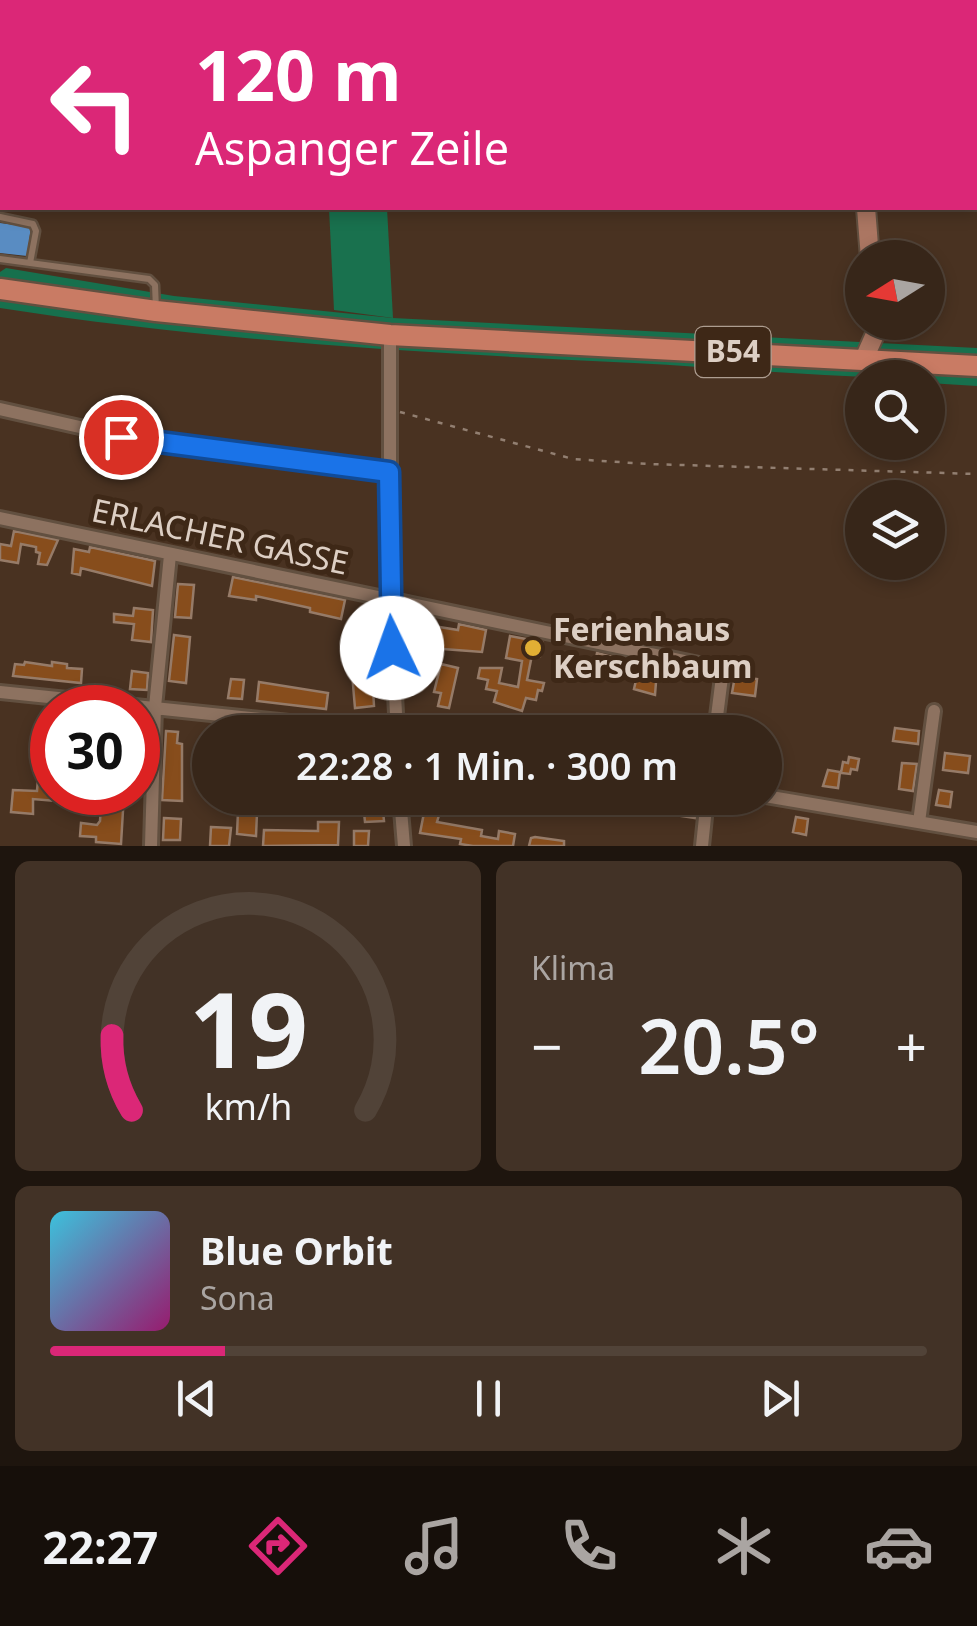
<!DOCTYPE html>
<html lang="de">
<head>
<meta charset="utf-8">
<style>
  body { margin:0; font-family:"Noto Sans",sans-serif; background:#423226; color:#f1f3f6; height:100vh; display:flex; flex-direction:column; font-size:38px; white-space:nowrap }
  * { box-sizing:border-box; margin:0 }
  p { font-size:32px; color:#aaa5a2 }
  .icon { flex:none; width:55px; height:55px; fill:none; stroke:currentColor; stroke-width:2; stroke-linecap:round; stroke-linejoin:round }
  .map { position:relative; height:846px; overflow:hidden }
  .details { display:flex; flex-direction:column; gap:15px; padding:15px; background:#1e150e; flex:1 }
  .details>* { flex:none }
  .top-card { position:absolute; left:0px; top:0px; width:978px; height:210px; box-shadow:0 5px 15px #0003,0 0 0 2px #514338; background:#db2777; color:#fff; overflow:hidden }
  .needle { width:65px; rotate:259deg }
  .controls { position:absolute; left:845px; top:240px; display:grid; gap:20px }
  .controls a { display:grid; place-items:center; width:100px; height:100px; border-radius:50%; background:#372619; box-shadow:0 5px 15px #0003,0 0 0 2px #514338; font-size:50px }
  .speed { position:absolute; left:30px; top:685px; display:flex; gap:20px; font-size:50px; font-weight:700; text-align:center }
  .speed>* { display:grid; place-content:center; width:130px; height:130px; border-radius:50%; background:#372619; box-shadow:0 5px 15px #0003,0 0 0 2px #514338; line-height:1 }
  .speed .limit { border:15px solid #d22; background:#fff; color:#111 }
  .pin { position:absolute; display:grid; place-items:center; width:85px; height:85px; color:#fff; margin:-42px; border:5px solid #fff; border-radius:50%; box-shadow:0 2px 10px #0007 }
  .me { position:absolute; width:110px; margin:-55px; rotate:357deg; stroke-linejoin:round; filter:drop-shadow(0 0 8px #0008) }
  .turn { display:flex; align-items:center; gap:35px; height:210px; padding:0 30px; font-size:45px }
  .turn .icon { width:130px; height:130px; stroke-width:2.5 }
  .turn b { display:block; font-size:70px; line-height:85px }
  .big { font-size:75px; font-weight:600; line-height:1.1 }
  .details .tile { flex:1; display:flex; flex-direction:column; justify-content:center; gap:15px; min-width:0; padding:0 35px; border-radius:15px; background:#423226 }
  .details .dial { align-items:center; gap:0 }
  .dial svg { height:260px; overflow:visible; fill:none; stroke:#514338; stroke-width:7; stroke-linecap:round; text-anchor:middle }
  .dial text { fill:#f1f3f6; stroke:none }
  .song { display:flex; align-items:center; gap:30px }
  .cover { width:120px; height:120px; border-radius:15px; background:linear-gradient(135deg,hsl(190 70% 55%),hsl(320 70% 35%)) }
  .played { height:10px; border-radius:5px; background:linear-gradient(90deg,#db2777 20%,#514338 20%) }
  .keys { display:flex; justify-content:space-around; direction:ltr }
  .heat { display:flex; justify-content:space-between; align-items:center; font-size:55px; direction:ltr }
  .details .tiles { flex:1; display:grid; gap:15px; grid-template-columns:1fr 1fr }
  .tile:last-child { grid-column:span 2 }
  .trip { position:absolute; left:192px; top:715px; width:590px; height:100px; border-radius:50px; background:#372619; box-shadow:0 5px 15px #0003,0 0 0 2px #514338; font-weight:600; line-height:100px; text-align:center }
  .dock { display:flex; height:160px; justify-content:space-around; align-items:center; background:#160f0a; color:#aaa5a2 }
  .dock .icon { width:70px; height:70px }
  .dock .active { color:#db2777 }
  .dock b { font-size:45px; color:#f1f3f6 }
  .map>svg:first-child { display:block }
  .green { fill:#17704d }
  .forest { fill:#19714e }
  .water { fill:#598cc2 }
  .building { fill:#874d1c; stroke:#967b68; stroke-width:2.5 }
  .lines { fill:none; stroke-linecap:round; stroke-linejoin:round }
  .service-casing { stroke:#625040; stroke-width:11 }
  .minor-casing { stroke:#625040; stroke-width:18 }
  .tertiary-casing { stroke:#625040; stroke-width:20 }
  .secondary-casing { stroke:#625040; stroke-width:22 }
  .primary-casing { stroke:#625040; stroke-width:25 }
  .path { stroke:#927f71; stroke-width:2.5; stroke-dasharray:5 8; stroke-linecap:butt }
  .service { stroke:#8d7260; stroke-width:6 }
  .minor { stroke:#8d7260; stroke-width:12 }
  .tertiary { stroke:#8d7260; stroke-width:15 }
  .secondary { stroke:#ab7662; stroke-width:18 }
  .primary { stroke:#c97b64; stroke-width:20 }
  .rail { stroke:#bfafa3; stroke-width:2.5; stroke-dasharray:20 10; stroke-linecap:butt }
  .route-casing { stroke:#114b97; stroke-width:25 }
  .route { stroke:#1a73e8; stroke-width:18 }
  .poi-dot { fill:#e1af34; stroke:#3e2817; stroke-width:4 }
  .labels { text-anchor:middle; stroke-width:10; stroke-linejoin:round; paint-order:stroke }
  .shield { fill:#3e2817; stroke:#ad9d90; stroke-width:2.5 }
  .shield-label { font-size:30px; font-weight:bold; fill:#ddcfc4 }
  .street-label { font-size:32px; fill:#ddcfc4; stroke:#3e2817 }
  .poi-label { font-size:32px; font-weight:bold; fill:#ddcfc4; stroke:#3e2817; text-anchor:start }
</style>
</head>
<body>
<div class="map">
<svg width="977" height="846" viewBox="0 0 977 846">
  <rect width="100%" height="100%" fill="#493221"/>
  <!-- green -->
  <path class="green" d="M6,268L174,296L393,318L977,348V386L928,383V378C830,378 731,368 634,363C422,353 210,341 0,308V272Z"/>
  <!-- forest -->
  <path class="forest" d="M329,208H387L393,318L334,310Z"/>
  <!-- water -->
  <path class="water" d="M0,223L31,227L27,256L0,253Z"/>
  <!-- building -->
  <path class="building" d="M14,531L58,540L47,565L38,564L40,553L36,552V547L21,544L18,563L0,560V544L11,546Z
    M90,547L155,561L152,586L81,568L80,575L72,573L74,549L89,552Z
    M233,577L345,600L341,619L310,612V608L256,596V600L229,596Z
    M178,584L194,585L191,618L175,617Z
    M134,608L153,610L151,642L132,640L134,624L114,622V614L133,616Z
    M379,621L381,648L366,649L364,622Z
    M459,624L486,630L482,652L430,648L433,626L458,630Z
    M174,635L190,637L186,683L169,681Z
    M510,636L542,642L540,656L532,655L527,680L544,683L542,691L538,690L536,700L526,698L522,711L494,702L497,691L486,689L488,680L478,678L480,668H502L499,683L518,687L522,661L506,658Z
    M597,653L657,669L655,695L634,689L637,676L629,672L594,669Z
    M25,662L52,666V662L67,664V668L82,669L81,683L13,676L15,664L24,665Z
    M441,664L458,668L449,708L438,706L441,693L434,692Z
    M132,671L148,673L147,690L130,689Z
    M372,672L374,706L355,708L352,673Z
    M735,676L757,679L755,696L732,693Z
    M231,679L244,680L242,699L228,698Z
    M259,682L328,693L326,709L257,701Z
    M895,728L919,731L918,744L893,741Z
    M166,731L178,732L177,743L182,744V801L162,800Z
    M945,753L970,756L968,773L943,770Z
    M849,757L859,759L857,770L851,769L850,774L841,773L843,762L848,763Z
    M902,763L917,764L913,791L899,789Z
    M828,770L840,772L838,788L823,786Z
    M38,778L52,779V792H83L86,794L85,805L81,809L68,808V802L33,799V814L11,812L13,790L37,791Z
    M939,790L952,792L950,807L936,805Z
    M102,792L124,794L121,844L96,842V837L80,836L81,823L97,825L100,821Z
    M655,798L671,801V805L696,808L695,818L642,810L644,801L654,803Z
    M382,801L384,821L365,822L363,803Z
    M238,812L257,813L256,836L237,834Z
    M424,813L439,815L437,822L482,830L481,836L498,839L499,831L515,834L513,846H473L460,844L461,839L420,833Z
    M796,817L808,819L806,835L793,832Z
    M164,818L181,819L180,840H163Z
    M318,822H339L338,845L263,846L264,830L318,831Z
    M211,827L231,828L229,846H210Z
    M354,831H369L368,846H354Z
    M535,837L564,841V846H529L531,838Z"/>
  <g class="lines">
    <!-- service casing -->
    <g class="service-casing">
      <path id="service" d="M0,217L33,224L36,231L30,263
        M0,259L149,279L155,285L156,309"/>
    </g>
    <!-- minor casing -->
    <g class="minor-casing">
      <path id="minor" d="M829,0V2
        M390,335V601L397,732
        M0,409L151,443L389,472
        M0,518L723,669L715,732
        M0,692L385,732
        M765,796L977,832
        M400,798L404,846
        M919,822L934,711
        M151,846L155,707L170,555
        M702,846L707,798"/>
    </g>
    <!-- tertiary casing -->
    <g class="tertiary-casing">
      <path id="tertiary" d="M15,2L16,0
        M0,28L2,23"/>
    </g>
    <!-- secondary casing -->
    <g class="secondary-casing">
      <path id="secondary" d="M738,0L739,2
        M866,208L870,258
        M864,359L876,332L875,322"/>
    </g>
    <!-- primary casing -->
    <g class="primary-casing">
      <path id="primary" d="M0,289L156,311L390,335L977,366"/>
    </g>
    <!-- path -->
    <path class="path" d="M400,412L573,459L648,464L977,474"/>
    <!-- service -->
    <use href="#service" class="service"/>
    <!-- minor -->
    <use href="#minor" class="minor"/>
    <!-- tertiary -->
    <use href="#tertiary" class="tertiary"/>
    <!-- secondary -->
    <use href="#secondary" class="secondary"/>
    <!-- primary -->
    <use href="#primary" class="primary"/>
    <!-- rail -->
    <path class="rail" d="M43,2L45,0
      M0,79L2,75"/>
  </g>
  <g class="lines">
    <!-- route casing -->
    <g class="route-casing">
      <path id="route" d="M121,437L389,472L392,648"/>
    </g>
    <!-- route -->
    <use href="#route" class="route"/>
  </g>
  <!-- markers -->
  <circle class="poi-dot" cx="533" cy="648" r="10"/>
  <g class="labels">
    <!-- shield labels -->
    <rect class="shield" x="695.5" y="327" width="75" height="50" rx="8"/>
    <g class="shield-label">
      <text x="733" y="362">B54</text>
    </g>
    <!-- street labels -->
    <g class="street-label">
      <text transform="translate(220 537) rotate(12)" y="11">ERLACHER GASSE</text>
    </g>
    <!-- poi labels -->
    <g class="poi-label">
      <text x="553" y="641">Ferienhaus<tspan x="553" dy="37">Kerschbaum</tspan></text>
    </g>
  </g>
</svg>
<div class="controls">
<a><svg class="needle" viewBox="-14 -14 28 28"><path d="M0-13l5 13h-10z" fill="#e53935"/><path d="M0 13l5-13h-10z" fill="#aaa5a2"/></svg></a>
<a><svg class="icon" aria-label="search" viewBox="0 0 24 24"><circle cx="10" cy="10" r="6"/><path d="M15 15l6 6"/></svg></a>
<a><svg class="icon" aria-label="layers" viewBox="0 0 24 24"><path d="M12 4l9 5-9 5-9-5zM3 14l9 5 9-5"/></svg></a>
</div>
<div class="speed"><div class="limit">30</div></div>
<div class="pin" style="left:121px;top:437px;background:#d93025"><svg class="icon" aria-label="arrive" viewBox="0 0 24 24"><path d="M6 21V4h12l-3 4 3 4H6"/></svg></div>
<svg class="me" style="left:392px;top:648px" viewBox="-20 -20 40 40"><circle r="19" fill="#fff"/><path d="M0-13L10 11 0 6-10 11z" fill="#1a73e8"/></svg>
<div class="trip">22:28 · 1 Min. · 300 m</div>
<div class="top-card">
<div class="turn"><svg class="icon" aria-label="left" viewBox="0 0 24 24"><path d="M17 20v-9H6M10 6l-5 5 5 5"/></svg><div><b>120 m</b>Aspanger Zeile</div></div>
</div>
</div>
<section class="details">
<div class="tiles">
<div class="tile dial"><svg viewBox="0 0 100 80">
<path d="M14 69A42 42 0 1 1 86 69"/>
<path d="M14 69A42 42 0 0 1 8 46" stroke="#db2777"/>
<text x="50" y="56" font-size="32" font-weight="700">19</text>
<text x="50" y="72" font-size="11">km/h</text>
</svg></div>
<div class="tile"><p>Klima</p>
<div class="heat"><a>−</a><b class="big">20.5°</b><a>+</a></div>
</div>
<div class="tile">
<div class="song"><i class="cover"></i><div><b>Blue Orbit</b><p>Sona</p></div></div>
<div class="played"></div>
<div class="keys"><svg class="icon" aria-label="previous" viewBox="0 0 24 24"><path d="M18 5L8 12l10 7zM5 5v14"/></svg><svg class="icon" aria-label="pause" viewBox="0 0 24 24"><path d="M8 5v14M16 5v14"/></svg><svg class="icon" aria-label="next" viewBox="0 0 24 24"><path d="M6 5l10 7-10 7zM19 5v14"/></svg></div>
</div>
</div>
</section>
<nav class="dock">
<b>22:27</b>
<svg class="icon active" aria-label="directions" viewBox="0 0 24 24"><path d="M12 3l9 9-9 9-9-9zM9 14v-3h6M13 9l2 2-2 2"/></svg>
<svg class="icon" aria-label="music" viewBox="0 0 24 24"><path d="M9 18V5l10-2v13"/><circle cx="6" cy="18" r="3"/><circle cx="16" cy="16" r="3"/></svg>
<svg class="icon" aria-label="phone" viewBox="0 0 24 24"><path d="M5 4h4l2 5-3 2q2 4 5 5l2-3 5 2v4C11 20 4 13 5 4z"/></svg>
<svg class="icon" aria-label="climate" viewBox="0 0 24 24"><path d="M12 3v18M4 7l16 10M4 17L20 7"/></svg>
<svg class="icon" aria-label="car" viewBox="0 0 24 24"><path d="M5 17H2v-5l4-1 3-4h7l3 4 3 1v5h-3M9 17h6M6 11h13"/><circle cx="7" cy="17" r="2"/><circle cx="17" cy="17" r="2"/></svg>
</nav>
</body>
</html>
